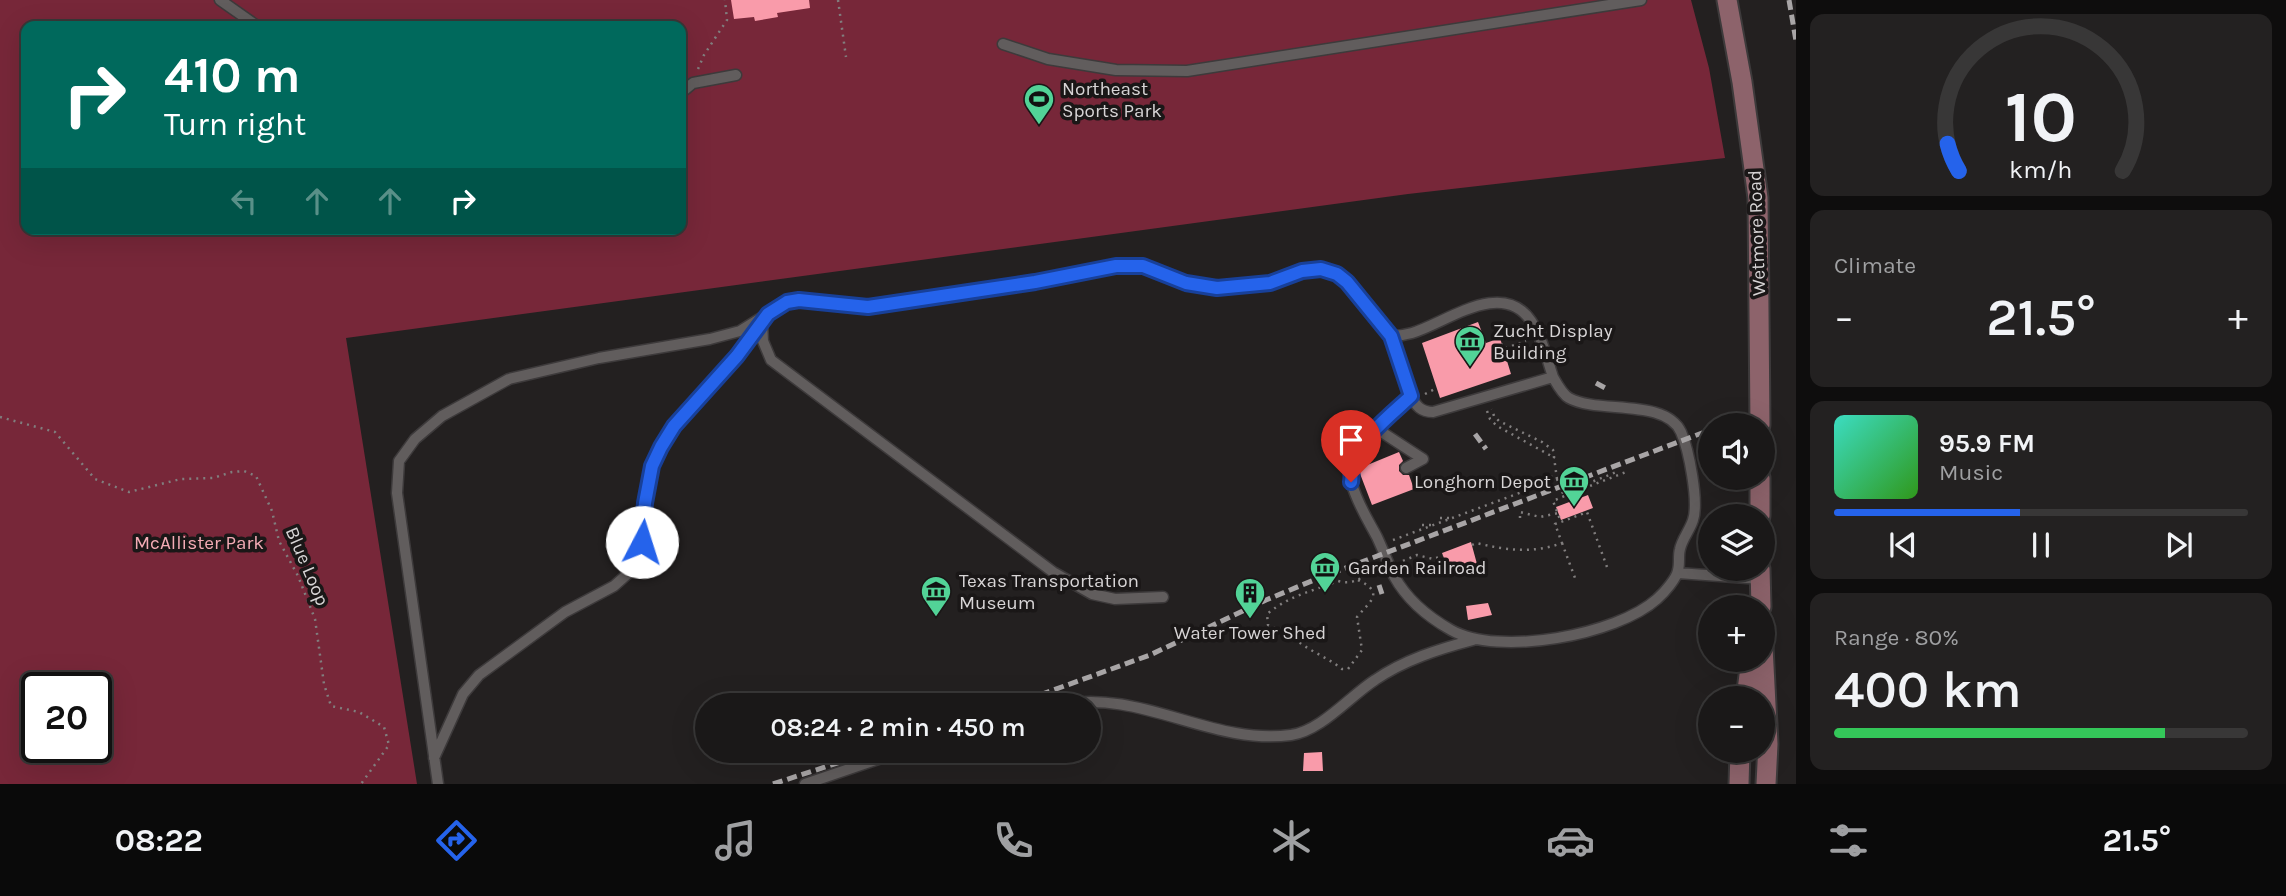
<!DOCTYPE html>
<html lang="en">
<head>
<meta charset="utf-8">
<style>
  body { margin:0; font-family:Karla,sans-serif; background:#232121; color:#f1f3f6; height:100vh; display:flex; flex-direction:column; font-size:26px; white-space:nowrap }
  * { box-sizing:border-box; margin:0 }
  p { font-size:23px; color:#9fa0a2 }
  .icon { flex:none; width:38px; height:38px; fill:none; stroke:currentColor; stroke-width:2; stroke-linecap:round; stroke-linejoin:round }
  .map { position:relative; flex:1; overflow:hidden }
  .panel { display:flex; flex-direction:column; gap:14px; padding:14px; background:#0e0d0d; width:490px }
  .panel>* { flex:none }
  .guide { position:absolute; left:21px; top:21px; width:665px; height:214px; border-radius:14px; box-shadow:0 7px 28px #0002,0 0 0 2px #383737; background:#00695c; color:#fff; overflow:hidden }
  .tools { position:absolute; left:1698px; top:413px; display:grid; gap:14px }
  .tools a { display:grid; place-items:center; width:77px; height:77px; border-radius:50%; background:#1a1818; box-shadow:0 7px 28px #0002,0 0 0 2px #383737; font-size:35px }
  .speed { position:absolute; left:21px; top:672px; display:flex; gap:14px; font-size:35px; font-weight:700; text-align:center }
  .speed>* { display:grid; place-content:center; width:91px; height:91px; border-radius:50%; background:#1a1818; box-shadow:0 7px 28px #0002,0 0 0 2px #383737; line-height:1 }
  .speed .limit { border:4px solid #111; border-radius:10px; background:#fff; color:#111 }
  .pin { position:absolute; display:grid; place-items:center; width:60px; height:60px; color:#fff; margin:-72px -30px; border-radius:50% 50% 50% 0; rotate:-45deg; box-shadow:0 0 7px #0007 }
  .pin .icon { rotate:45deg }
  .me { position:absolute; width:77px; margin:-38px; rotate:5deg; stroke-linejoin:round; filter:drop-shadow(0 0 5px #0008) }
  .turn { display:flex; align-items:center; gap:24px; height:147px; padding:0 28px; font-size:32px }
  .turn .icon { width:91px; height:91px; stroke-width:2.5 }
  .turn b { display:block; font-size:49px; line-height:60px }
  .lanes { display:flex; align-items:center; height:66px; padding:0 28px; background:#0003; justify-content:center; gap:35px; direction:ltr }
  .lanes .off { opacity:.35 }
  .big { font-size:52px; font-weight:600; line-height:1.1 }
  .panel .widget { flex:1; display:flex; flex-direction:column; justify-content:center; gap:10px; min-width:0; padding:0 24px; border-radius:14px; background:#232121 }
  .panel .dial { align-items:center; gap:0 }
  .dial svg { height:182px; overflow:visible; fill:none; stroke:#383737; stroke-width:7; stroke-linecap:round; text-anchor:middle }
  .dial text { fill:#f1f3f6; stroke:none }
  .song { display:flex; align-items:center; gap:21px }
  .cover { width:84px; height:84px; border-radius:10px; background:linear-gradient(135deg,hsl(170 70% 55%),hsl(110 70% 35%)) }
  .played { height:7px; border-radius:4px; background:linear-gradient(90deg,#2563eb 45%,#383737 45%) }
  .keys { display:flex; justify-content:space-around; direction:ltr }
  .heat { display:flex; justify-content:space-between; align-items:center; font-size:38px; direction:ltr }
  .charge { height:10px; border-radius:5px; background:linear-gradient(90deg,#34c759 80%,#383737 0) }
  .trip { position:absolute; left:695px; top:693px; width:406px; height:70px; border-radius:35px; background:#1a1818; box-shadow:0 7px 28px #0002,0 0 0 2px #383737; font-weight:600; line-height:70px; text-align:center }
  .tab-bar { display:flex; height:112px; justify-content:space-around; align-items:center; background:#0a0a0a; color:#9fa0a2 }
  .tab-bar .icon { width:49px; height:49px }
  .tab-bar .current { color:#2563eb }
  .tab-bar b { font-size:32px; color:#f1f3f6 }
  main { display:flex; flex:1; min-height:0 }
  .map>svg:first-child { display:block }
  .green { fill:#772739; fill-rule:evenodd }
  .building { fill:#f99baa }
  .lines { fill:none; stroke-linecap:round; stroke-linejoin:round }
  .service-casing { stroke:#3d3a3b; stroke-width:13 }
  .secondary-casing { stroke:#3d3a3b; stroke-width:23 }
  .path { stroke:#817e7e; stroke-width:2.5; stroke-dasharray:2 5; stroke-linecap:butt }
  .service { stroke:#615d5d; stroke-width:10 }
  .secondary { stroke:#8d636b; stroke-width:19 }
  .rail { stroke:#a8a5a6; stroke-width:5; stroke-dasharray:10 5; stroke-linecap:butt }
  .route-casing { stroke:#184099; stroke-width:18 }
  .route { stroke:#2563eb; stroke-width:12 }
  .labels { text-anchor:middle; stroke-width:7; stroke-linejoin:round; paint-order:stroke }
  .poi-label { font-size:19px; fill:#d7d4d5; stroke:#1a1717; text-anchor:start }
  .street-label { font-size:19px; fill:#d7d4d5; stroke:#1a1717 }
  .park-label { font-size:19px; fill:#f4abb5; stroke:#1a1717 }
</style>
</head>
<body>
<main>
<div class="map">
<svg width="1796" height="784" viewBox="0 0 1796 784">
  <rect width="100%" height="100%" fill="#232020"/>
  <!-- green -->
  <path class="green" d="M0,0H1691L1709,68L1725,158L1408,194L346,338L417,784H0ZM26,26H681V229H26ZM37,688H96V747H37Z"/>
  <!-- building -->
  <path class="building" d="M731,0H809L810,8L777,13L778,17L755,21L754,17L734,19Z
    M1478,322L1486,343L1500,338L1511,374L1440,398L1422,343Z
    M1399,452L1403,461L1399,465V471L1403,475H1409L1414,489L1372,505L1359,471L1360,468Z
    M1588,495L1593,508L1561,520L1556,507Z
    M1471,542L1477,564L1450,574L1442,553Z
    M1488,603L1492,615L1468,620L1466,606Z
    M1322,752L1323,771H1303L1304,753Z"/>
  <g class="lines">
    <!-- service casing -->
    <g class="service-casing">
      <path id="service" d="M220,0L257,26
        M1003,44L1048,59L1116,70L1187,71L1641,0
        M681,93L693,83L736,75
        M762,322L763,341L771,360L1053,572L1092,594L1115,599L1163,597
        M1391,336C1398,336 1405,335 1412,333C1446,323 1502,278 1531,321C1542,337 1547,359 1553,377
        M1553,377C1557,384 1562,394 1569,398C1598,414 1665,398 1681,432C1689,450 1699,502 1693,520C1690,530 1682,539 1680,549C1678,556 1680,563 1678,570C1677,578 1664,593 1657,599C1617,635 1498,657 1451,630C1428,617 1406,598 1394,576C1388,563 1383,550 1377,537C1368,520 1357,503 1352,484C1343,449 1389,418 1411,396C1416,406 1421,412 1433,412Z
        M1377,429L1423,459L1406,468
        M1678,573L1761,579
        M1060,705C1140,688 1212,746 1291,735C1321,731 1350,696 1375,680C1404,660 1439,649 1473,640
        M434,758L463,694L479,675L565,612L614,586L632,570L642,542L645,503L652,466L661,447L674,426L737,356L763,320
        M438,784L397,493L399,461L415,439L442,416L509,379L599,358L710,339L740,331L787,302L799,300L868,307L1035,282L1116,266H1143L1186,283L1217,288L1270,283L1302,271L1321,269L1337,274L1362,298L1391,336L1411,396
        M805,784L902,751"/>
    </g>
    <!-- secondary casing -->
    <g class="secondary-casing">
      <path id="secondary" d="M1727,0L1742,82L1758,198L1760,425
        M1760,478V516
        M1760,569L1761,607
        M1762,627L1768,744L1766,784
        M1746,698L1751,660
        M1739,784L1740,751"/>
    </g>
    <!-- path -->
    <path class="path" d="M838,0L846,57
      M698,69L704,55L727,20L725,0
      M1501,345L1504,344L1506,348L1526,341
      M1425,394L1437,388
      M1487,411L1490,419L1497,426L1555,458
      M0,417L55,432L95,479L129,492L181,479L213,478L232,472L244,471L256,476L272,511L279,541L298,576L315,619L324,684L331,706L359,712L384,727L389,745L361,784
      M1537,482L1552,477L1557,479L1564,496
      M1577,491L1626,472
      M1440,518H1449
      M1520,518V512L1540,517L1558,513
      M1422,525H1431
      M1393,540L1557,479L1553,450L1542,442L1499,421L1494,416L1492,409
      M1562,543L1575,578
      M1472,545L1476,543C1506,550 1532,554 1562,543L1555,524L1561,522
      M1403,561L1417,555L1433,559L1443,556
      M1607,567L1587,512L1561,522L1553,501L1574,492L1584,485L1619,471
      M1358,580C1386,593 1369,602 1357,617L1362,650L1348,669H1342C1327,657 1309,651 1295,639V632C1286,628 1277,631 1268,625L1267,614C1292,594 1311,592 1338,581C1355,586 1362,576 1376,568"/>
    <!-- service -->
    <use href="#service" class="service"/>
    <!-- secondary -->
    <use href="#secondary" class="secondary"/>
    <!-- rail -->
    <path class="rail" d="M1789,0L1796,41
      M1596,383L1607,389
      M1720,425L1728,422
      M1475,434L1486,449
      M1379,585L1382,594
      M1012,705L1150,655L1266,600L1314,580L1710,430
      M773,784L874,751"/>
  </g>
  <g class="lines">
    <!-- route casing -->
    <g class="route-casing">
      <path id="route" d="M642,542L645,503L652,466L661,447L674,426L737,356L768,314L787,302L799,300L868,307L1035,282L1116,266H1143L1186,283L1217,288L1270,283L1302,271L1321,269L1337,274L1347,282L1391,336L1411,396C1393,413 1358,440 1352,465C1351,470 1352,477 1351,482"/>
    </g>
    <!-- route -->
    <use href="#route" class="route"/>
  </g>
  <!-- icons -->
  <defs>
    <g id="stadium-pin" transform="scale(1.575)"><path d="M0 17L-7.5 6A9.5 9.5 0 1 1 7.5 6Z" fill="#52d397" stroke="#1a1717"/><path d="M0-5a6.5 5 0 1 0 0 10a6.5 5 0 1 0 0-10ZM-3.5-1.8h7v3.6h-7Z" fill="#111"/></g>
    <g id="museum-pin" transform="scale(1.575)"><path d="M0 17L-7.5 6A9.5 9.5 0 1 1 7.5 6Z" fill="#52d397" stroke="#1a1717"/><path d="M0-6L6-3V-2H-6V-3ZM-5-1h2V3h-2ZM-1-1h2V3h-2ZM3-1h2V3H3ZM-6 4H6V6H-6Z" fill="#111"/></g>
    <g id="building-pin" transform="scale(1.575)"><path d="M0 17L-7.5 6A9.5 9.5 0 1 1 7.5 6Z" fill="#52d397" stroke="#1a1717"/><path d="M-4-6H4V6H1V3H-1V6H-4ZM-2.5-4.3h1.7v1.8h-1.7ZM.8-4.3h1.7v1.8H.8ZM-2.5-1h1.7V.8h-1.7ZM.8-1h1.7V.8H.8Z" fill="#111"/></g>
  </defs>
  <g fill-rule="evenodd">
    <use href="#stadium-pin" x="1039" y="99"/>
    <use href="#museum-pin" x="1470" y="341"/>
    <use href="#museum-pin" x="1574" y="481"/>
    <use href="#museum-pin" x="1325" y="567"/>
    <use href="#museum-pin" x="936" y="591"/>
    <use href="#building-pin" x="1250" y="593"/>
  </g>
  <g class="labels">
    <!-- poi labels -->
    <g class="poi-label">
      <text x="1062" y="95">Northeast<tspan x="1062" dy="22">Sports Park</tspan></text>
      <text x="1493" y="337">Zucht Display<tspan x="1493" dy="22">Building</tspan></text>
      <text x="1551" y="488" text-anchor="end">Longhorn Depot</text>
      <text x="1348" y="574">Garden Railroad</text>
      <text x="959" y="587">Texas Transportation<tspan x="959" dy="22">Museum</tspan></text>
      <text x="1250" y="639" text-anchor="middle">Water Tower Shed</text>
    </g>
    <!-- street labels -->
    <g class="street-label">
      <text transform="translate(1756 233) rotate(-92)" y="7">Wetmore Road</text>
      <text transform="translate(308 566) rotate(67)" y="7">Blue Loop</text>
    </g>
    <!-- park labels -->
    <g class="park-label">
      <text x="199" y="549">McAllister Park</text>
    </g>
  </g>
</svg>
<div class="tools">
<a><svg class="icon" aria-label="sound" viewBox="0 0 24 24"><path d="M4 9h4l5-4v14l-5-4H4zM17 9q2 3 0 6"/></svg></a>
<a><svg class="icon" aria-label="layers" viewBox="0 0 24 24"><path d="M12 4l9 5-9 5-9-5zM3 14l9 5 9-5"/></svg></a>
<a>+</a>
<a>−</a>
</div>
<div class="speed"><div class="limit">20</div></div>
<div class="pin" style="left:1351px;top:482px;background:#d93025"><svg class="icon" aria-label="arrive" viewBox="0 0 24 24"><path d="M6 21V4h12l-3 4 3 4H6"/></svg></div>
<svg class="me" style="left:642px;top:542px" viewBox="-20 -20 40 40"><circle r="19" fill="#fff"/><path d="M0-13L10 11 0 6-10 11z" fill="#2563eb"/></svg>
<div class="trip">08:24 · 2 min · 450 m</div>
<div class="guide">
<div class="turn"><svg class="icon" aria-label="right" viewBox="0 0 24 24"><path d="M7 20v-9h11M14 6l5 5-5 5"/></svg><div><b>410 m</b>Turn right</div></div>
<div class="lanes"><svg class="icon off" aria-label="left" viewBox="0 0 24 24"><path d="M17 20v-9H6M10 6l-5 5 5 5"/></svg><svg class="icon off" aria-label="ahead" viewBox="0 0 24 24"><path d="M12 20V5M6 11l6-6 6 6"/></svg><svg class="icon off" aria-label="ahead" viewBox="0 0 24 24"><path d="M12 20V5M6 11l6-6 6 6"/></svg><svg class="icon" aria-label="right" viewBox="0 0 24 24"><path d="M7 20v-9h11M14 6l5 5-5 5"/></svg></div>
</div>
</div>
<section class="panel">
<div class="widget dial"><svg viewBox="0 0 100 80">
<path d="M14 69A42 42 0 1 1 86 69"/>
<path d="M14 69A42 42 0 0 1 9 57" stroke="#2563eb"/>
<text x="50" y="56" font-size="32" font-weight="700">10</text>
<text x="50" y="72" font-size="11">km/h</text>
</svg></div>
<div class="widget"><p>Climate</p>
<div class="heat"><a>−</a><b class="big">21.5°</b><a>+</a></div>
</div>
<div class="widget">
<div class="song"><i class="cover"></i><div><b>95.9 FM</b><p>Music</p></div></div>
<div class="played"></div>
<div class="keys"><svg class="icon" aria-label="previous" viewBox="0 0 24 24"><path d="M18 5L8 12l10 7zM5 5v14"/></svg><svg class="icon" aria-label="pause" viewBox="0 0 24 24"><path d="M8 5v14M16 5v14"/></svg><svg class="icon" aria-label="next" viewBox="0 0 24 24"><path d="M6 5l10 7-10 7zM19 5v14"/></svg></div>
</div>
<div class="widget"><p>Range · 80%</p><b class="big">400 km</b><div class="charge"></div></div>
</section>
</main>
<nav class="tab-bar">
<b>08:22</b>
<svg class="icon current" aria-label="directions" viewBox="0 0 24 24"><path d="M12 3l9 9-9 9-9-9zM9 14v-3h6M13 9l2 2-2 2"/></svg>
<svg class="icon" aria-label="music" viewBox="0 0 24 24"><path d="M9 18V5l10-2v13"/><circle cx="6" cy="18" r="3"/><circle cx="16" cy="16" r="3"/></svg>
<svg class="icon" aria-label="phone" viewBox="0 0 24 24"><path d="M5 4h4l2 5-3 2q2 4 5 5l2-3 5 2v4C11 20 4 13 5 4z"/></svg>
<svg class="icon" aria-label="climate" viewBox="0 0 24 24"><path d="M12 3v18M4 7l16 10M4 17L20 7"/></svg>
<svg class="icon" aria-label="car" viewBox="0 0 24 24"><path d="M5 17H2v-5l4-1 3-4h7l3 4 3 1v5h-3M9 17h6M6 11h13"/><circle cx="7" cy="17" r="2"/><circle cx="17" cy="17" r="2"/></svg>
<svg class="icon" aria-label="filters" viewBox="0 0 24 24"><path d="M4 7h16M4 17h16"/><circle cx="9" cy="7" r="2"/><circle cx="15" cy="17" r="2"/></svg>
<b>21.5°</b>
</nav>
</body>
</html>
